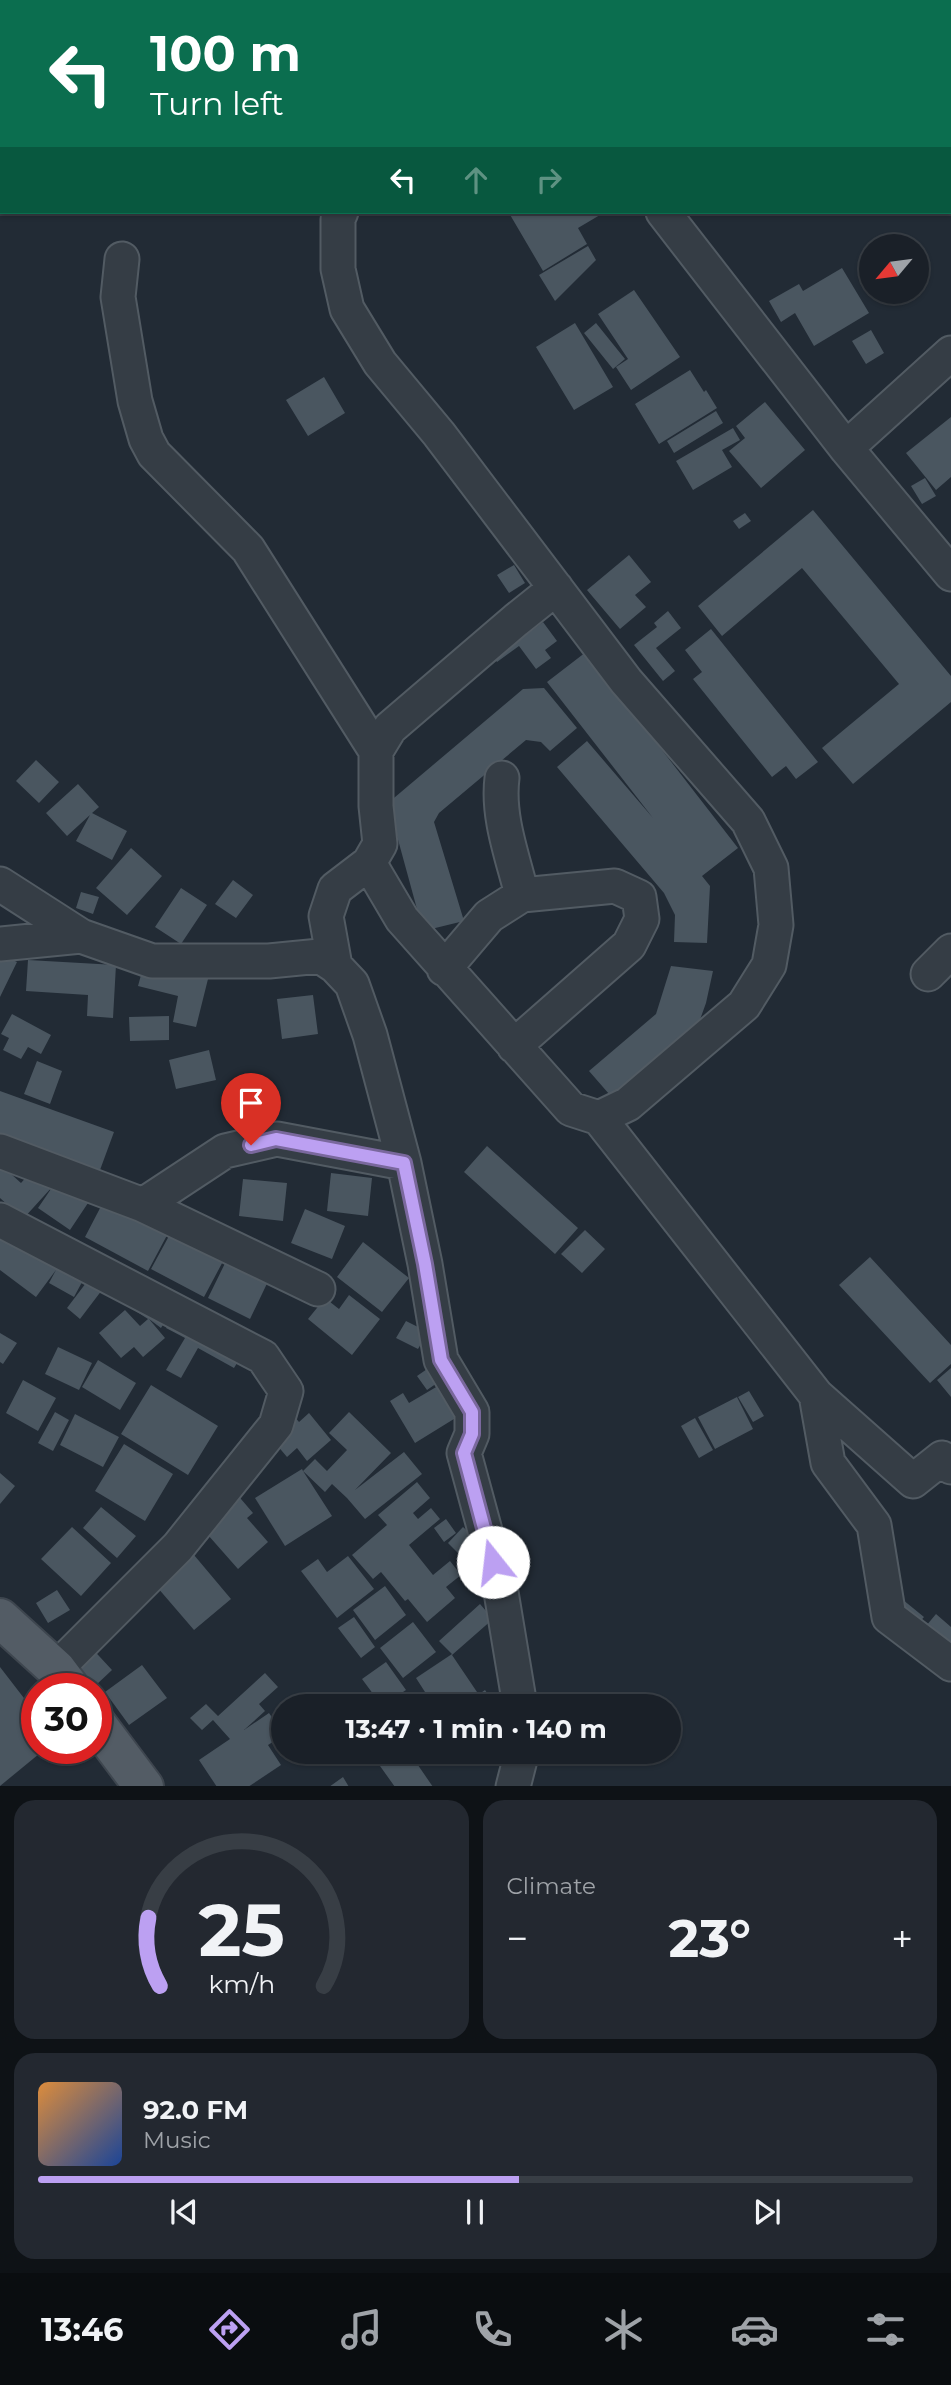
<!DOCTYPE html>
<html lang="en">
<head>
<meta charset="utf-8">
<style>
  body { margin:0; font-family:Montserrat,sans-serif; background:#232830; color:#f1f3f6; height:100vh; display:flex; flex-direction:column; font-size:26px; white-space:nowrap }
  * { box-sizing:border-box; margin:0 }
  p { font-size:23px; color:#9fa3a8 }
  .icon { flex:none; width:38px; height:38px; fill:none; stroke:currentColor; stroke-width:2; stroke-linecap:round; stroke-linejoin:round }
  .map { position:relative; height:1786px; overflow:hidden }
  .sheet { display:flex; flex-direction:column; gap:14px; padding:14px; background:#0e1216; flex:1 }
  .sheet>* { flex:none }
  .hud { position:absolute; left:0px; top:0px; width:952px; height:214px; box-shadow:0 2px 5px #0004,0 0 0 2px #383e45; background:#0b6e4f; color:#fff; overflow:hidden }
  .needle { width:46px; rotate:241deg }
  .fabs { position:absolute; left:859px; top:234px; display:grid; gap:14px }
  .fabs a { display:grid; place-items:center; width:70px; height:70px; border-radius:50%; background:#1a2028; box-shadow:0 2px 5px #0004,0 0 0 2px #383e45; font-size:35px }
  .speed { position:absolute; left:21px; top:1673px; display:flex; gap:14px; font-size:35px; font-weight:700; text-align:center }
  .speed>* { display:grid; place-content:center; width:91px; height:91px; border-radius:50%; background:#1a2028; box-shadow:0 2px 5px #0004,0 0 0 2px #383e45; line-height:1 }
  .speed .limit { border:10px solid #d22; background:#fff; color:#111 }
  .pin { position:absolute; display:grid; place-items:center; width:60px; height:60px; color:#fff; margin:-72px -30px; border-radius:50% 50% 50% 0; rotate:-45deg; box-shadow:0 0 7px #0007 }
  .pin .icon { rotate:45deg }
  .me { position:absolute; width:77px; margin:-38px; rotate:344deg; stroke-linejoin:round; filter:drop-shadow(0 0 5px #0008) }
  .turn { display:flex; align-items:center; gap:24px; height:147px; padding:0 35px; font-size:32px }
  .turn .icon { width:91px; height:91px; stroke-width:2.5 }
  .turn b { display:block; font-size:49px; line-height:60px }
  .lanes { display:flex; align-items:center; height:66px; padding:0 35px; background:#0003; justify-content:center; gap:35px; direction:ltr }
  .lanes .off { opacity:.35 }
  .big { font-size:52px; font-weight:700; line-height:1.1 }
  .sheet .tile { flex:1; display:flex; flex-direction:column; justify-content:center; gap:10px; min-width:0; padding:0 24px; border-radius:21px; background:#232830 }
  .sheet .dial { align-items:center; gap:0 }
  .dial svg { height:182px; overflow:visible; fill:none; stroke:#383e45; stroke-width:7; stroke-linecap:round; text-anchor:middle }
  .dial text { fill:#f1f3f6; stroke:none }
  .song { display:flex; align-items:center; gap:21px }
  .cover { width:84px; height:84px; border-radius:10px; background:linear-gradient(135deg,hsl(30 70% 55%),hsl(220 70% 35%)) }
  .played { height:7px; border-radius:4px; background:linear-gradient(90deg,#bca0f2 55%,#383e45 55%) }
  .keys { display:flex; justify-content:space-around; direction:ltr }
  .heat { display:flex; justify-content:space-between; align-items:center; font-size:38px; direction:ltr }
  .sheet .tiles { flex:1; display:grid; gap:14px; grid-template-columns:1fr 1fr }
  .tile:last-child { grid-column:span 2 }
  .trip { position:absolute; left:271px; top:1694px; width:410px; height:70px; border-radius:35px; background:#1a2028; box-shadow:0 2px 5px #0004,0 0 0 2px #383e45; font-weight:700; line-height:70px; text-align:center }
  .tabs { display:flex; height:112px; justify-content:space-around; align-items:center; background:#0a0d10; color:#9fa3a8 }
  .tabs .icon { width:49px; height:49px }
  .tabs .selected { color:#bca0f2 }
  .tabs b { font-size:32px; color:#f1f3f6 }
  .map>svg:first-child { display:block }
  .building { fill:#4a5660 }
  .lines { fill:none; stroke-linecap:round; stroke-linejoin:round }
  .minor-casing { stroke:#525b63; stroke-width:37 }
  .major-casing { stroke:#3e464f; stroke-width:42 }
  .minor { stroke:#353d45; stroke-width:33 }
  .major { stroke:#535c65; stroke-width:38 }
  .route-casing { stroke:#7a689d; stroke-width:18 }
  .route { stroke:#bca0f2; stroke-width:12 }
</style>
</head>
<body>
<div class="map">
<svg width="951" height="1787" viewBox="0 0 951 1787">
  <rect width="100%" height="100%" fill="#222b35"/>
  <!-- building -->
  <path class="building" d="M511,212H605L578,228L587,244L543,271L509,213Z
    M588,246L596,260L555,301L539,275Z
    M842,268L869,313L814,346L795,313L781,322L769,301L799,284L803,291Z
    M634,290L680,357L631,390L616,367L628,359L598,314Z
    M575,323L613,387L574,410L536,347Z
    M596,323L625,359L613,369L584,333Z
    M871,330L884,353L866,364L852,341Z
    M690,370L704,392L706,390L717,408L659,444L635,404Z
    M324,377L345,413L308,436L286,400Z
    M765,402L805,450L761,488L729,451L745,438L736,426Z
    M716,411L723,423L674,453L667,441Z
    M951,417V477L936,490L906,453Z
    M733,428L740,440L722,450L732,467L693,490L676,461Z
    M925,478L936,496L922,504L911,486Z
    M813,510L951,676V702L853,784L822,748L899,684L802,568L722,636L698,606Z
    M745,513L751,521L739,529L733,521Z
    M629,555L651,582L635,595L646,607L620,629L587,590Z
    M514,565L525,583L509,593L497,575Z
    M668,611L681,628L656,648L675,671L663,681L634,645L657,627L654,623Z
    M514,617L527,634L543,622L557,641L545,650L551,658L536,669L519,646L497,662L493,657Z
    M711,629L818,762L796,779L786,766L772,777L693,679L702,672L685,650Z
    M586,652L738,848L702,876L710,886L707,943L674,942L675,915L664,893L557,767L587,741L653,818L547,682Z
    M544,688L577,728L550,751L541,742L526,740L439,813L434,822L464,921L423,931L388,803L523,689Z
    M36,760L59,782L39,803L16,781Z
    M78,784L99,807L92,813L127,831L112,860L76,841L90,815L67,836L46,813Z
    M131,848L162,876L127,915L96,888Z
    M233,880L253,895L236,918L215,904Z
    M181,888L207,905L181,944L155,927Z
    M81,892L99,897L93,914L76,908Z
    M0,954L17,962L0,997Z
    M28,960L116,965L113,1018L87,1016L88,995L26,991Z
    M144,964L208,979L196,1027L173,1022L178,996L138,986Z
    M671,966L713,971L706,1003L697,1028L616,1102L589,1071L656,1014Z
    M313,995L318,1034L282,1039L277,999Z
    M12,1014L51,1035L41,1054L28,1047L21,1059L3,1050L9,1038L1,1034Z
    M169,1016V1040L130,1041L129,1017Z
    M209,1050L216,1080L176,1089L169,1060Z
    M37,1061L62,1071L50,1104L24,1094Z
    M0,1091L114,1132L100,1170L0,1134Z
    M487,1146L578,1228L555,1254L464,1172Z
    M0,1164L21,1183L36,1166L94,1194L70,1230L38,1208L53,1186L23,1219L0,1198Z
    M331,1173L372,1178L368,1216L327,1211Z
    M243,1179L287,1183L283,1221L239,1216Z
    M110,1189L173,1224L148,1271L85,1237Z
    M305,1209L345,1226L332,1259L291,1243Z
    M0,1222L88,1271L74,1297L49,1283L56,1270L36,1297L0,1270Z
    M176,1223L228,1252L204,1297L151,1269Z
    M585,1230L605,1249L582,1273L561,1254Z
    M363,1242L409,1278L382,1312L337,1277Z
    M231,1251L273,1271L250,1319L208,1298Z
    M870,1257L951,1345V1364L930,1383L839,1285Z
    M89,1279L102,1290L80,1319L67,1308Z
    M139,1289L172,1310L161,1328L149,1319L165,1338L143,1357L134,1347L121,1358L99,1333L125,1310L140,1326L148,1319L128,1306Z
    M349,1295L380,1319L352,1355L308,1319L325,1298L339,1309Z
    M176,1311L245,1350L234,1368L198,1348L181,1378L166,1370L185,1338L166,1328Z
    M406,1321L428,1332L418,1349L396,1338Z
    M0,1333L17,1343L3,1364L0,1362Z
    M58,1347L92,1363L79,1390L45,1374Z
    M98,1360L136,1383L120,1410L82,1387Z
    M430,1367L440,1381L427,1390L417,1376Z
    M951,1368V1397L937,1380Z
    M23,1380L56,1398L38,1431L6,1413Z
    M443,1383L462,1414L415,1443L390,1401L403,1393L409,1403Z
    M151,1385L218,1426L188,1475L121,1434Z
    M749,1391L764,1416L753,1422L738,1397Z
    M737,1397L753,1429L715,1449L698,1417Z
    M290,1411L299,1422L309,1413L331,1440L307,1461L297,1448L287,1457L266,1432Z
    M55,1412L69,1420L53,1451L38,1443Z
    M349,1412L391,1453L355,1490L404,1452L422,1474L365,1519L347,1498L332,1484L325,1492L303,1471L332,1516L285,1546L255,1498L302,1469L303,1471L315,1459L327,1471L347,1450L329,1433Z
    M75,1414L119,1437L103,1467L60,1445Z
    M695,1418L713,1450L699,1458L681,1426Z
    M124,1444L173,1474L145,1521L95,1491Z
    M0,1473L15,1486L0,1504Z
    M223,1478L253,1513L247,1518L268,1542L238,1569L193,1518Z
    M417,1482L430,1498L413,1513L418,1519L431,1508L440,1519L409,1545L433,1575L450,1561L461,1575L446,1587L455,1598L427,1622L408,1599L405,1601L381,1572L373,1579L352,1555L387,1525L378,1515Z
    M101,1507L136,1536L117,1558L83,1528Z
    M446,1519L456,1533L444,1542L434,1528Z
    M72,1527L111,1563L81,1596L41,1559Z
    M463,1527L478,1541L462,1557L448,1543Z
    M194,1555L231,1599L194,1630L157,1587Z
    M348,1556L374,1589L337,1618L301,1571L318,1559L327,1572Z
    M385,1586L406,1615L375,1640L353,1610Z
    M57,1590L70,1610L48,1623L36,1603Z
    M897,1595L924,1617L912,1631Z
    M480,1604L493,1619L452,1655L477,1692L455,1706H434L416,1678L452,1654L439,1641Z
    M936,1614L951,1627V1654L921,1632Z
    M354,1617L375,1647L361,1658L338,1628Z
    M413,1622L436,1652L403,1678L380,1648Z
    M87,1643L112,1670L95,1686L69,1659Z
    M386,1662L406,1690L382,1706L362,1679Z
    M142,1665L167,1698L129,1725L105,1692Z
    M0,1667L37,1715V1748H41L39,1754L0,1786Z
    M265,1673L278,1687L259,1704L265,1711L244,1730L269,1713L284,1735L268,1745L281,1765L248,1787H217L199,1760L230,1739L213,1720L202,1730L190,1718L206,1704L218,1716Z
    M485,1690L496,1706H462Z
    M421,1692L431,1706H420L414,1698Z
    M400,1752H409L433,1787H395L380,1766Z
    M343,1777L349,1787H329Z"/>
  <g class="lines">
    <!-- minor casing -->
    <g class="minor-casing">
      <path id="minor" d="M495,0L497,2
        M341,212L338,219V269L347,309L380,363L439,434L626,681L748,821L771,868L776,925L769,965L744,1005L628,1104L599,1118L571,1109L402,919L369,863
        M663,212L846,448L951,574
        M122,259L118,297L135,401L146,439L154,454L248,549L376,751
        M846,448L951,353
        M502,778C497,817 513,858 522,895
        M0,884L81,936L152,961H269L320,956L335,966L352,984L370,1035L404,1163L425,1264L441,1360L472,1412V1434L464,1453L500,1586L520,1706
        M0,944L81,936
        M335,966L326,916L335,889L369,863L380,844L376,806V751L390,728L516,620L556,588
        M444,969L489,916L522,895L615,886L639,897L642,919L629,945L514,1046
        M928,974L951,951
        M599,1118L816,1395L913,1481L942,1458L951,1467
        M0,1151L143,1205L318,1289
        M143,1205L225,1151L277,1139L404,1163
        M0,1220L263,1357L286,1391L276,1425L178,1547L56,1669
        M816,1395L828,1463L874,1525L889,1617L951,1664
        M513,1787L522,1752"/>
    </g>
    <!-- major casing -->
    <g class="major-casing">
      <path id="major" d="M0,1618L56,1669L71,1689
        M96,1723L144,1787"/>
    </g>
    <!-- minor -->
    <use href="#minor" class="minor"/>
    <!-- major -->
    <use href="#major" class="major"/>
  </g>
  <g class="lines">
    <!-- route casing -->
    <g class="route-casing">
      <path id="route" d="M251,1145L276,1139L404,1163L425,1264L441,1360L472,1412V1434L464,1453L493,1562"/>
    </g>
    <!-- route -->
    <use href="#route" class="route"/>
  </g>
</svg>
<div class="fabs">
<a><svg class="needle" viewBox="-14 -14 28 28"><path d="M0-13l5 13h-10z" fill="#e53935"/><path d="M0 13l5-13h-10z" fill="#9fa3a8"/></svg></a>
</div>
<div class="speed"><div class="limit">30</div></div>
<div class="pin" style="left:251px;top:1145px;background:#d93025"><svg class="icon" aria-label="arrive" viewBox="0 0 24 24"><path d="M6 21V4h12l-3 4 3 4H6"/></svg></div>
<svg class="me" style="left:493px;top:1562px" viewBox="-20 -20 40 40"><circle r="19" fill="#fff"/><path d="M0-13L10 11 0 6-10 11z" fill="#bca0f2"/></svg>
<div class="trip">13:47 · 1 min · 140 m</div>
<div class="hud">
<div class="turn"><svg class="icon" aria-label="left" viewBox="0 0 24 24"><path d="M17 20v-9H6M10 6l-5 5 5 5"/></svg><div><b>100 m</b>Turn left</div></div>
<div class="lanes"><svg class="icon" aria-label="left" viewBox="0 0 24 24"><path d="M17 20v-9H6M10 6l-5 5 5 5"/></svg><svg class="icon off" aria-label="ahead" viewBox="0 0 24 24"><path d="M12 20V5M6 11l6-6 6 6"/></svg><svg class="icon off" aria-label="right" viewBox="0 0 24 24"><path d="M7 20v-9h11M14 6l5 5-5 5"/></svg></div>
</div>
</div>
<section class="sheet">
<div class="tiles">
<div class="tile dial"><svg viewBox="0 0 100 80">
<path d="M14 69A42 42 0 1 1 86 69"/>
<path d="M14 69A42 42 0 0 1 9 39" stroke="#bca0f2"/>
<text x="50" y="56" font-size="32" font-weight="700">25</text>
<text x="50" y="72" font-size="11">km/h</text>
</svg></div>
<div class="tile"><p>Climate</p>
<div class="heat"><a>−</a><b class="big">23°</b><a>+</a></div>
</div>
<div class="tile">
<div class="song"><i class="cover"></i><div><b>92.0 FM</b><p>Music</p></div></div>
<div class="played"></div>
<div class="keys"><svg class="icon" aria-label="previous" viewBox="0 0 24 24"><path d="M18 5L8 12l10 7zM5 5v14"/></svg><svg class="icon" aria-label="pause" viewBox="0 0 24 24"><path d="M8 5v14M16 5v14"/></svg><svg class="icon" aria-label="next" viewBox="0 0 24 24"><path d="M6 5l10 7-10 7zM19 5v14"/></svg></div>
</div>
</div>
</section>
<nav class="tabs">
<b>13:46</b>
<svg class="icon selected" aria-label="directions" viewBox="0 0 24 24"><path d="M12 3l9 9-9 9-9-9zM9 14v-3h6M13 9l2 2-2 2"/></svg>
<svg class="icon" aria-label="music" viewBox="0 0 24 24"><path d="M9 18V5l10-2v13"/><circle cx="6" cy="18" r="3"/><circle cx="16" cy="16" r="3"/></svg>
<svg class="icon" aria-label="phone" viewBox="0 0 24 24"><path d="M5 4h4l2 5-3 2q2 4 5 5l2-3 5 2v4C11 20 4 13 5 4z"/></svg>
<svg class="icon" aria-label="climate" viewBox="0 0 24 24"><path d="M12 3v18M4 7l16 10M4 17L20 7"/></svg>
<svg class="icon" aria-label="car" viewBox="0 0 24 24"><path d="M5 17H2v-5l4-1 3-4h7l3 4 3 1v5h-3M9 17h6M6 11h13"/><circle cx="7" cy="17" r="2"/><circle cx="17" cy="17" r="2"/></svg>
<svg class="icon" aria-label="filters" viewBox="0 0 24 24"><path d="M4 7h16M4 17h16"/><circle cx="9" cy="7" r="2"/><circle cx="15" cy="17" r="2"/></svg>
</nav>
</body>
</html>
